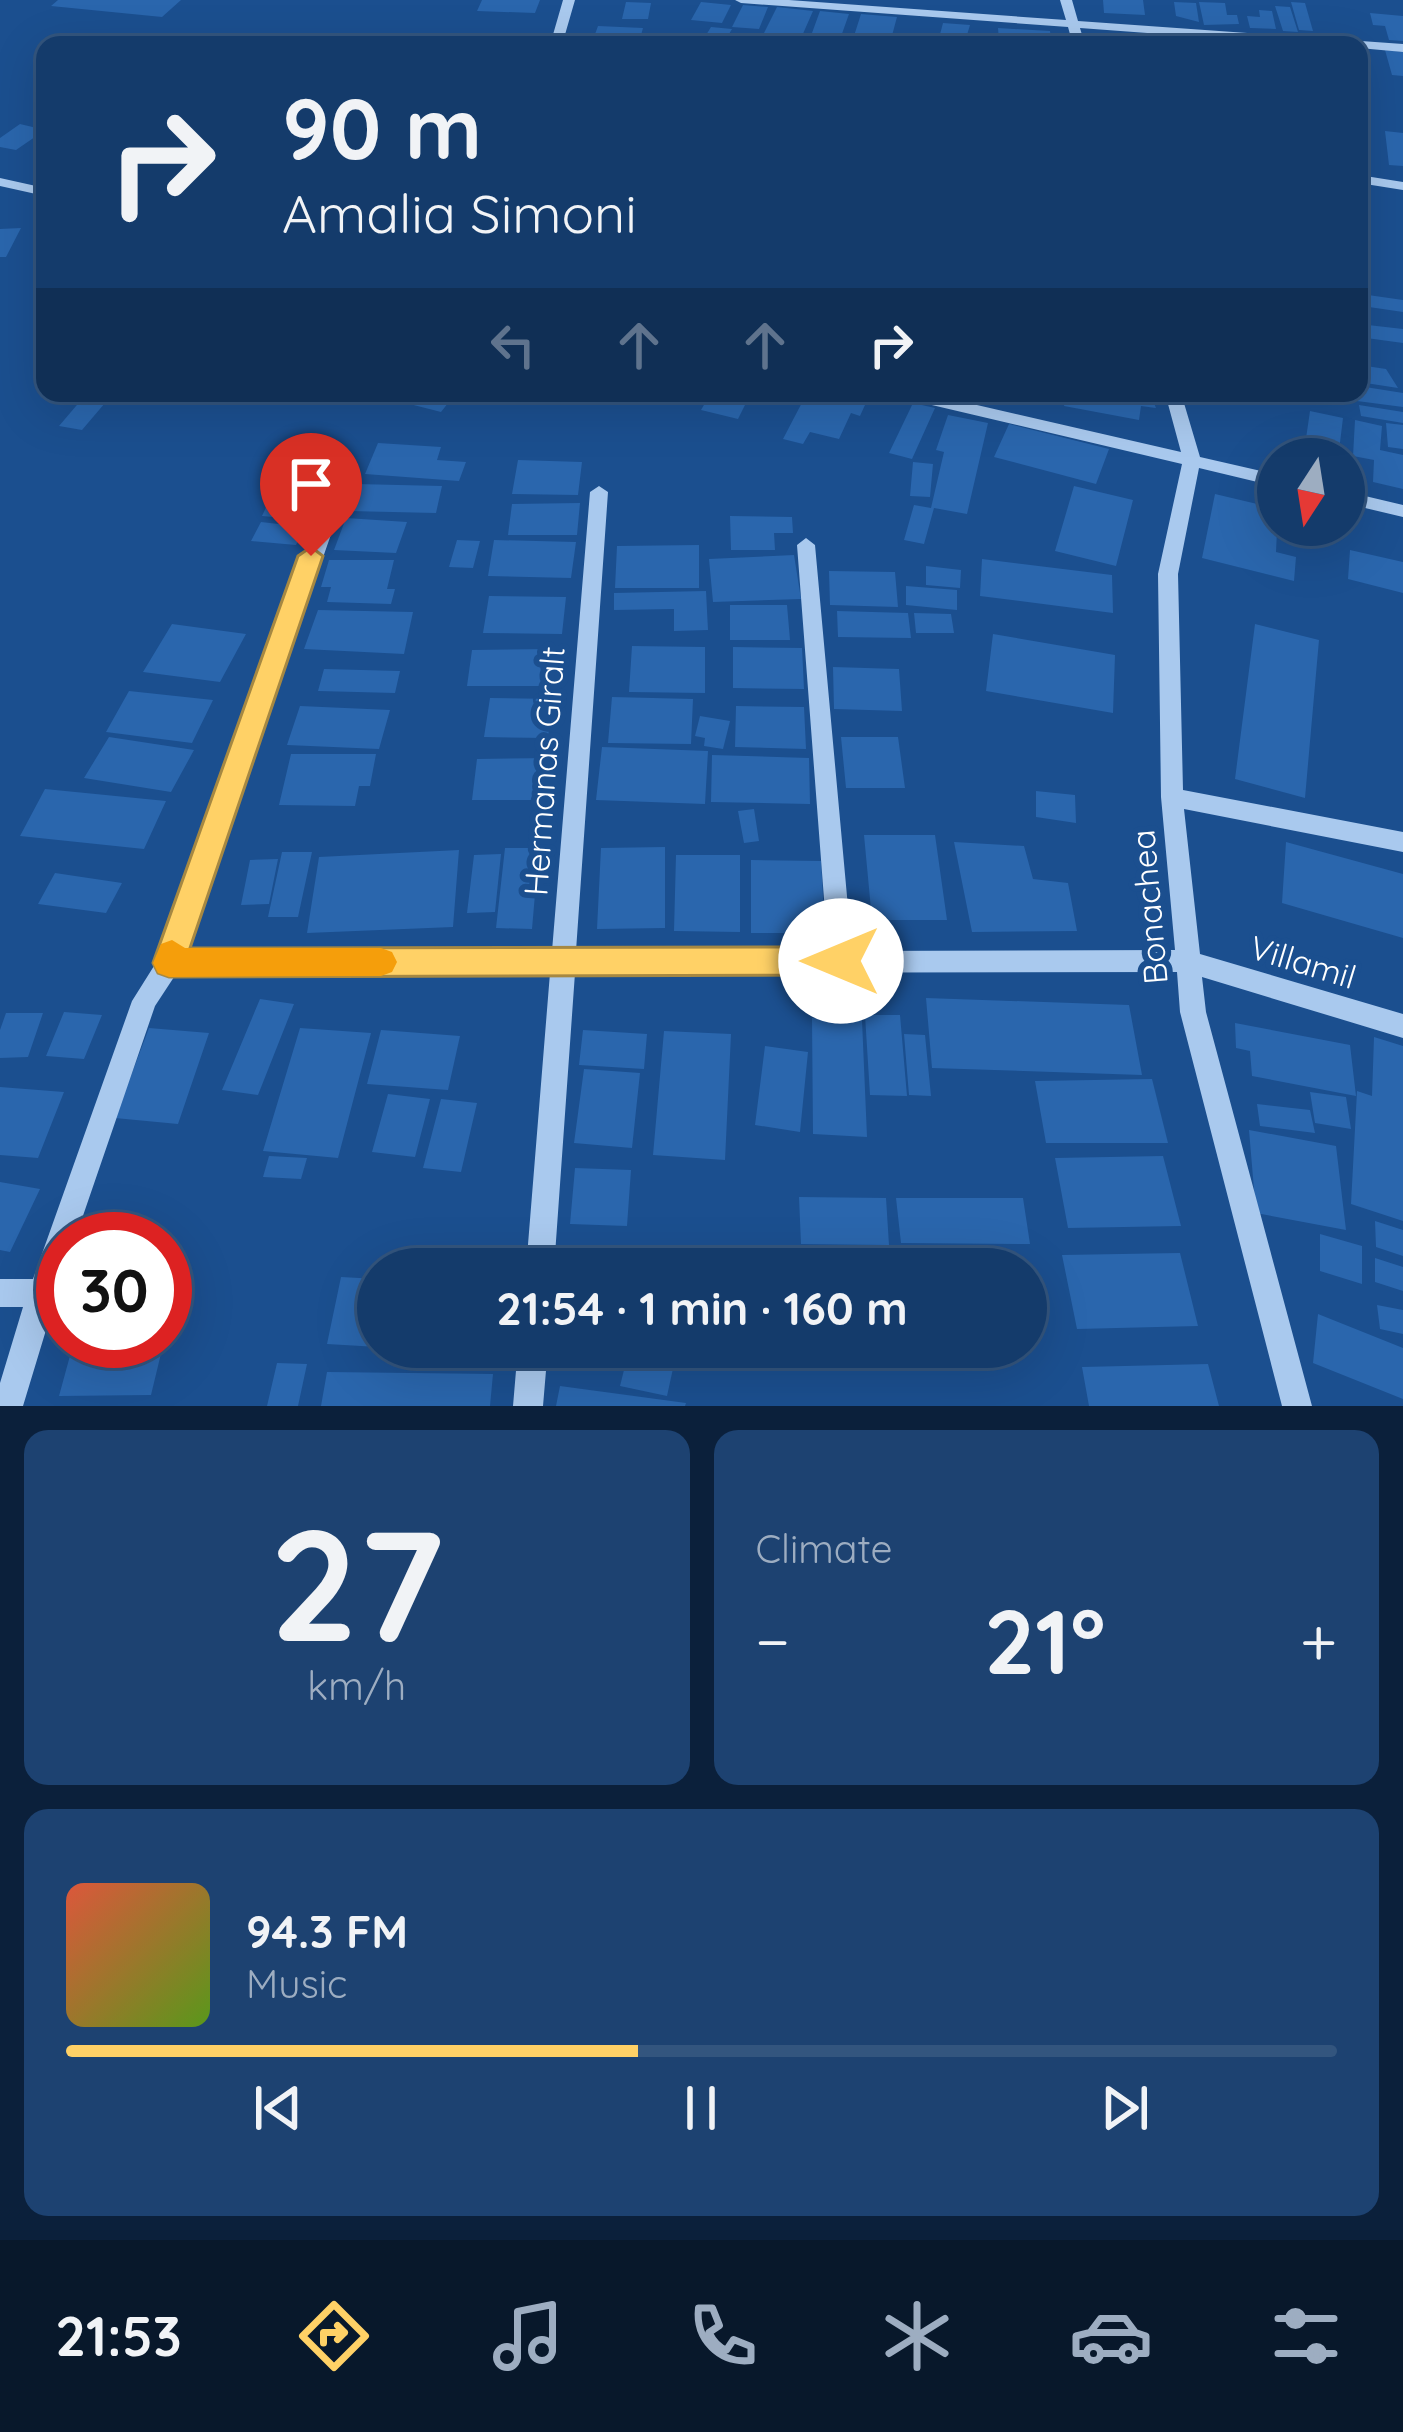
<!DOCTYPE html>
<html lang="en">
<head>
<meta charset="utf-8">
<style>
  body { margin:0; font-family:Quicksand,sans-serif; background:#1d4271; color:#f1f3f6; height:100vh; display:flex; flex-direction:column; font-size:45px; white-space:nowrap }
  * { box-sizing:border-box; margin:0 }
  p { font-size:39px; color:#9dadc1 }
  .icon { flex:none; width:66px; height:66px; fill:none; stroke:currentColor; stroke-width:2; stroke-linecap:round; stroke-linejoin:round }
  .map { position:relative; height:1406px; overflow:hidden }
  .drawer { display:flex; flex-direction:column; gap:24px; padding:24px; background:#0b203b; flex:1 }
  .drawer>* { flex:none }
  .guide { position:absolute; left:36px; top:36px; width:1332px; height:366px; border-radius:24px; box-shadow:0 12px 48px #0002,0 0 0 3px #33557e; background:#143b6b; color:#f1f3f6; overflow:hidden }
  .needle { width:78px; rotate:192deg }
  .buttons { position:absolute; left:1257px; top:438px; display:grid; gap:24px }
  .buttons a { display:grid; place-items:center; width:108px; height:108px; border-radius:50%; background:#143b6b; box-shadow:0 12px 48px #0002,0 0 0 3px #33557e; font-size:60px }
  .speed { position:absolute; left:36px; top:1212px; display:flex; gap:24px; font-size:60px; font-weight:700; text-align:center }
  .speed>* { display:grid; place-content:center; width:156px; height:156px; border-radius:50%; background:#143b6b; box-shadow:0 12px 48px #0002,0 0 0 3px #33557e; line-height:1 }
  .speed .limit { border:18px solid #d22; background:#fff; color:#111 }
  .pin { position:absolute; display:grid; place-items:center; width:102px; height:102px; color:#fff; margin:-123px -51px; border-radius:50% 50% 50% 0; rotate:-45deg; box-shadow:0 0 12px #0007 }
  .pin .icon { rotate:45deg }
  .me { position:absolute; width:132px; margin:-66px; rotate:270deg; stroke-linejoin:round; filter:drop-shadow(0 0 9px #0008) }
  .turn { display:flex; align-items:center; gap:42px; height:252px; padding:0 48px; font-size:54px }
  .turn .icon { width:156px; height:156px; stroke-width:2.5 }
  .turn b { display:block; font-size:84px; line-height:102px }
  .lanes { display:flex; align-items:center; height:114px; padding:0 48px; background:#0003; justify-content:center; gap:60px; direction:ltr }
  .lanes .off { opacity:.35 }
  .big { font-size:90px; font-weight:800; line-height:1.1 }
  .drawer .card { flex:1; display:flex; flex-direction:column; justify-content:center; gap:18px; min-width:0; padding:0 42px; border-radius:24px; background:#1d4271 }
  .drawer .dial { align-items:center; gap:0 }
  .dial b { font-size:156px; line-height:1 }
  .song { display:flex; align-items:center; gap:36px }
  .cover { width:144px; height:144px; border-radius:18px; background:linear-gradient(135deg,hsl(10 70% 55%),hsl(90 70% 35%)) }
  .played { height:12px; border-radius:6px; background:linear-gradient(90deg,#ffd166 45%,#33557e 45%) }
  .keys { display:flex; justify-content:space-around; direction:ltr }
  .heat { display:flex; justify-content:space-between; align-items:center; font-size:66px; direction:ltr }
  .drawer .tiles { flex:1; display:grid; gap:24px; grid-template-columns:1fr 1fr }
  .card:last-child { grid-column:span 2 }
  .trip { position:absolute; left:357px; top:1248px; width:690px; height:120px; border-radius:60px; background:#143b6b; box-shadow:0 12px 48px #0002,0 0 0 3px #33557e; font-weight:800; line-height:120px; text-align:center }
  .dock { display:flex; height:192px; justify-content:space-around; align-items:center; background:#08182b; color:#9dadc1 }
  .dock .icon { width:84px; height:84px }
  .dock .on { color:#ffd166 }
  .dock b { font-size:54px; color:#f1f3f6 }
  .map>svg:first-child { display:block }
  .building { fill:#2a66ad }
  .lines { fill:none; stroke-linecap:round; stroke-linejoin:round }
  .minor { fill:#a9c9ee; fill-rule:evenodd }
  .route { fill:#ffd166; stroke:#a68842; stroke-width:3 }
  .slow { fill:#f59e0b }
  .labels { text-anchor:middle; stroke-width:12; stroke-linejoin:round; paint-order:stroke }
  .street-label { font-size:33px; fill:#fff; stroke:#1b4f8f }
</style>
</head>
<body>
<div class="map">
<svg width="1403" height="1406" viewBox="0 0 1403 1406">
  <rect width="100%" height="100%" fill="#1b4f8f"/>
  <!-- building -->
  <path class="building" d="M58,0H181L162,17L51,6Z
    M482,0H540L535,13L477,11Z
    M1103,0H1143L1145,15L1104,13Z
    M626,2L651,3L648,19H622Z
    M701,2L731,5L722,23L691,20Z
    M1174,2L1196,3L1199,22L1176,16Z
    M1199,2L1225,3L1227,15H1237L1239,24L1204,25Z
    M1291,2L1305,3L1313,31L1299,30Z
    M743,5L768,7L759,29L732,27Z
    M1275,6L1290,7L1298,32L1283,31Z
    M777,7L813,11L802,36L789,34L785,44L760,41Z
    M1259,10L1272,11L1276,29L1250,28L1247,16L1260,17Z
    M820,11L849,14L838,45L808,44Z
    M1370,13L1403,16V41L1389,40L1385,26L1373,25Z
    M861,14L897,17L890,43L853,39Z
    M943,23L970,25L964,45L938,42Z
    M598,26L643,28L640,39L594,37Z
    M711,27L732,29L725,41L735,45H700Z
    M998,28L1050,31L1052,44L999,41Z
    M1103,35H1141L1146,45H1107Z
    M1385,50L1403,52V76L1392,75Z
    M20,124L45,130L16,150L0,147V138Z
    M1385,131L1403,133V166L1389,165Z
    M21,228L6,257H0V229Z
    M1368,295L1403,300V312L1369,307Z
    M1359,324L1403,329V343L1359,337Z
    M1366,366L1386,369L1398,388L1359,382V372L1367,374Z
    M1359,386L1403,393V407L1357,401Z
    M404,393H456L441,412L398,401Z
    M711,393H751L738,419L701,410Z
    M807,393H867L870,394L860,416L851,413L839,439L810,432L803,444L783,439Z
    M1067,393H1150L1156,408L1141,406L1139,420L1064,406Z
    M82,399L105,403L82,430L59,426Z
    M913,403L935,408L912,459L889,453Z
    M1359,405L1403,412V423L1361,416Z
    M1310,411L1343,418L1338,459H1303Z
    M948,415L988,423L967,514L934,508L924,544L904,540L914,505L931,508L944,452L936,450Z
    M1355,420L1382,426L1380,450L1403,455V489L1373,482L1374,460L1353,456Z
    M1386,423L1403,425V449L1388,447Z
    M1009,424L1109,449L1096,484L994,457Z
    M378,443L441,447L437,460L466,462L459,481L365,474Z
    M518,460L582,462L578,495L512,494Z
    M913,462L933,464L930,497L910,496Z
    M356,484L442,486L436,513L348,511Z
    M1074,486L1133,500L1116,566L1055,551Z
    M1215,494L1278,509L1276,552L1296,557L1294,581L1202,558Z
    M269,501L313,505L306,520L262,516Z
    M580,503L577,535H508L512,504Z
    M730,516L792,517L793,533H774L775,550H731Z
    M346,518L407,522L396,553L334,550Z
    M261,522L305,527L296,545L251,541Z
    M457,540L480,541L473,568L449,567Z
    M494,540L576,542L571,578L488,576Z
    M699,545V588H615L617,546Z
    M1350,550L1403,562V593L1348,579Z
    M794,555L801,599L713,602L709,559Z
    M982,559L1112,575L1113,613L980,596Z
    M329,560H394L387,589H395L391,604L327,602L331,587H321Z
    M926,566L961,570L960,588L926,585Z
    M829,571L895,572L898,607L830,605Z
    M906,586L957,590V610L906,605Z
    M706,591L708,630L674,631V609L614,610V593Z
    M489,596L566,597L562,634L483,633Z
    M730,605H787L790,640H730Z
    M318,610L413,612L404,654L304,649Z
    M837,611L908,613L911,638L838,637Z
    M914,613L951,614L954,633H916Z
    M172,624L246,634L220,682L143,672Z
    M1255,624L1319,640L1305,798L1235,779Z
    M993,634L1115,655L1113,713L986,691Z
    M632,646L705,647V693L629,692Z
    M733,647L802,648L804,689L733,688Z
    M552,649L550,686H467L472,650Z
    M833,667L899,669L902,711L834,709Z
    M324,669L400,671L395,693L318,691Z
    M129,691L213,700L192,743L106,732Z
    M612,697L693,699L691,744L608,743Z
    M490,698L552,699L548,738L484,737Z
    M300,706L390,710L379,749L287,745Z
    M736,706L804,707L806,749L735,747Z
    M700,716L730,721L723,749L704,746L705,738L695,736Z
    M109,737L194,750L171,792L84,778Z
    M841,737H898L905,788H846Z
    M602,747L708,751L705,804L596,800Z
    M291,754H376L370,786H359L355,806L279,805Z
    M712,755L809,758L810,804L711,802Z
    M552,758L549,800H472L477,759Z
    M45,789L166,801L144,849L20,836Z
    M1036,791L1075,795L1076,823L1036,817Z
    M754,809L759,841L744,843L738,811Z
    M864,835H935L947,920H872Z
    M954,842L1024,846L1033,879L1068,883L1077,931L972,932Z
    M1286,842L1403,874V938L1282,903Z
    M665,847V928L597,929L601,848Z
    M505,848H539L532,929L496,928Z
    M459,850L453,927L307,933L319,857Z
    M282,852H312L298,917H268Z
    M501,854L495,912L467,913L474,855Z
    M676,855H740V932L674,931Z
    M278,859L269,904L241,905L250,860Z
    M751,860L821,861L825,933H751Z
    M55,873L122,883L106,913L38,904Z
    M926,998L1129,1005L1142,1075L932,1068Z
    M260,999L294,1004L258,1095L222,1090Z
    M64,1012L102,1015L84,1059L46,1056Z
    M6,1013H43L28,1057L0,1058V1030Z
    M865,1015H900L907,1096L870,1095Z
    M812,1018L862,1020L867,1137L813,1134Z
    M1235,1023L1350,1045L1356,1096L1252,1076L1250,1051L1236,1048Z
    M149,1028L209,1033L178,1124L115,1118Z
    M300,1028L371,1033L338,1158L263,1151Z
    M381,1030L460,1036L448,1090L367,1084Z
    M583,1030L647,1034L644,1069L579,1065Z
    M664,1031L731,1034L725,1160L653,1155Z
    M904,1034L925,1035L931,1096L909,1095Z
    M1374,1037L1403,1046V1221L1351,1204L1357,1091L1372,1096Z
    M765,1046L808,1052L800,1132L755,1125Z
    M584,1069L640,1073L632,1148L574,1143Z
    M1152,1079L1168,1143H1046L1035,1081Z
    M0,1087L64,1092L38,1158L0,1155Z
    M1310,1092L1346,1097L1351,1129L1315,1123Z
    M388,1094L430,1099L415,1157L372,1152Z
    M441,1099L477,1103L461,1172L423,1168Z
    M1257,1104L1310,1110L1315,1133L1260,1126Z
    M1249,1130L1336,1146L1346,1230L1256,1213Z
    M269,1156L307,1158L301,1179L263,1177Z
    M1163,1156L1181,1226L1068,1228L1055,1158Z
    M575,1168L631,1170L627,1226L570,1224Z
    M0,1182L40,1189L10,1252L0,1250Z
    M799,1197L886,1198L889,1245L801,1244Z
    M896,1198H1023L1030,1244L901,1243Z
    M1375,1221L1403,1230V1256L1376,1247Z
    M1320,1234L1362,1246V1284L1320,1271Z
    M611,1246L717,1253L716,1269H608Z
    M1180,1253L1198,1326L1077,1329L1062,1255Z
    M1375,1258L1403,1267V1291L1375,1282Z
    M341,1277L378,1279V1347L327,1344Z
    M1377,1305L1403,1310V1334L1380,1329Z
    M1318,1314L1403,1348V1399L1313,1363Z
    M74,1341H164L151,1395L59,1396Z
    M619,1347H699L698,1357Z
    M628,1354L674,1364L667,1396L620,1386Z
    M277,1363L307,1364L298,1406H267Z
    M1208,1364L1219,1406H1089L1082,1367Z
    M327,1372L493,1374L490,1406H321Z
    M560,1386L686,1403L685,1406H556Z"/>
  <g class="lines">
    <!-- minor -->
    <path class="minor" d="M563,0H575L562,45H550Z
      M735,0H789L1066,20L1060,0H1072L1078,21L1403,44V52L1359,48V45H1311L1080,28L1085,45H1073L1068,27L741,3Z
      M1359,175L1403,182V190L1359,183Z
      M0,178L45,188V196L0,186Z
      M894,393H925L1181,452L1165,393H1181L1200,457L1278,475V487L1199,468L1178,574L1183,790L1403,832V852L1184,809L1200,954L1403,1014V1038L1202,977L1206,1012L1312,1406H1282L1180,1012L1177,972L575,973L554,1269H526L550,973L176,974L155,1006L75,1239H63V1274L23,1406H0V1383L23,1307H0V1279H33L132,1001L159,958L341,459H353L356,463L185,952L552,951L590,492L599,486L608,492L576,951H828L797,545L806,538L815,545L852,951L1175,950L1161,797L1158,574L1182,464L902,398Z
      M1344,491L1403,505V517L1344,503Z
      M518,1347H548L543,1406H513Z"/>
  </g>
  <!-- route -->
  <path class="route" d="M311,547L323,556L190,948L841,947L852,951L856,961L852,971L841,975L169,977L158,973L153,963L298,556Z"/>
  <!-- slow -->
  <path class="slow" d="M172,940L185,948H381L392,952L397,962L392,972L381,976L169,977L158,973L153,963L161,944Z"/>
  <g class="labels">
    <!-- street labels -->
    <g class="street-label">
      <text transform="translate(544 771) rotate(-86)" y="12">Hermanas Giralt</text>
      <text transform="translate(1149 907) rotate(-95)" y="12">Bonachea</text>
      <text transform="translate(1303 962) rotate(17)" y="12">Villamil</text>
    </g>
  </g>
</svg>
<div class="buttons">
<a><svg class="needle" viewBox="-14 -14 28 28"><path d="M0-13l5 13h-10z" fill="#e53935"/><path d="M0 13l5-13h-10z" fill="#9dadc1"/></svg></a>
</div>
<div class="speed"><div class="limit">30</div></div>
<div class="pin" style="left:311px;top:556px;background:#d93025"><svg class="icon" aria-label="arrive" viewBox="0 0 24 24"><path d="M6 21V4h12l-3 4 3 4H6"/></svg></div>
<svg class="me" style="left:841px;top:961px" viewBox="-20 -20 40 40"><circle r="19" fill="#fff"/><path d="M0-13L10 11 0 6-10 11z" fill="#ffd166"/></svg>
<div class="trip">21:54 · 1 min · 160 m</div>
<div class="guide">
<div class="turn"><svg class="icon" aria-label="right" viewBox="0 0 24 24"><path d="M7 20v-9h11M14 6l5 5-5 5"/></svg><div><b>90 m</b>Amalia Simoni</div></div>
<div class="lanes"><svg class="icon off" aria-label="left" viewBox="0 0 24 24"><path d="M17 20v-9H6M10 6l-5 5 5 5"/></svg><svg class="icon off" aria-label="ahead" viewBox="0 0 24 24"><path d="M12 20V5M6 11l6-6 6 6"/></svg><svg class="icon off" aria-label="ahead" viewBox="0 0 24 24"><path d="M12 20V5M6 11l6-6 6 6"/></svg><svg class="icon" aria-label="right" viewBox="0 0 24 24"><path d="M7 20v-9h11M14 6l5 5-5 5"/></svg></div>
</div>
</div>
<section class="drawer">
<div class="tiles">
<div class="card dial"><b>27</b><p>km/h</p></div>
<div class="card"><p>Climate</p>
<div class="heat"><a>−</a><b class="big">21°</b><a>+</a></div>
</div>
<div class="card">
<div class="song"><i class="cover"></i><div><b>94.3 FM</b><p>Music</p></div></div>
<div class="played"></div>
<div class="keys"><svg class="icon" aria-label="previous" viewBox="0 0 24 24"><path d="M18 5L8 12l10 7zM5 5v14"/></svg><svg class="icon" aria-label="pause" viewBox="0 0 24 24"><path d="M8 5v14M16 5v14"/></svg><svg class="icon" aria-label="next" viewBox="0 0 24 24"><path d="M6 5l10 7-10 7zM19 5v14"/></svg></div>
</div>
</div>
</section>
<nav class="dock">
<b>21:53</b>
<svg class="icon on" aria-label="directions" viewBox="0 0 24 24"><path d="M12 3l9 9-9 9-9-9zM9 14v-3h6M13 9l2 2-2 2"/></svg>
<svg class="icon" aria-label="music" viewBox="0 0 24 24"><path d="M9 18V5l10-2v13"/><circle cx="6" cy="18" r="3"/><circle cx="16" cy="16" r="3"/></svg>
<svg class="icon" aria-label="phone" viewBox="0 0 24 24"><path d="M5 4h4l2 5-3 2q2 4 5 5l2-3 5 2v4C11 20 4 13 5 4z"/></svg>
<svg class="icon" aria-label="climate" viewBox="0 0 24 24"><path d="M12 3v18M4 7l16 10M4 17L20 7"/></svg>
<svg class="icon" aria-label="car" viewBox="0 0 24 24"><path d="M5 17H2v-5l4-1 3-4h7l3 4 3 1v5h-3M9 17h6M6 11h13"/><circle cx="7" cy="17" r="2"/><circle cx="17" cy="17" r="2"/></svg>
<svg class="icon" aria-label="filters" viewBox="0 0 24 24"><path d="M4 7h16M4 17h16"/><circle cx="9" cy="7" r="2"/><circle cx="15" cy="17" r="2"/></svg>
</nav>
</body>
</html>
